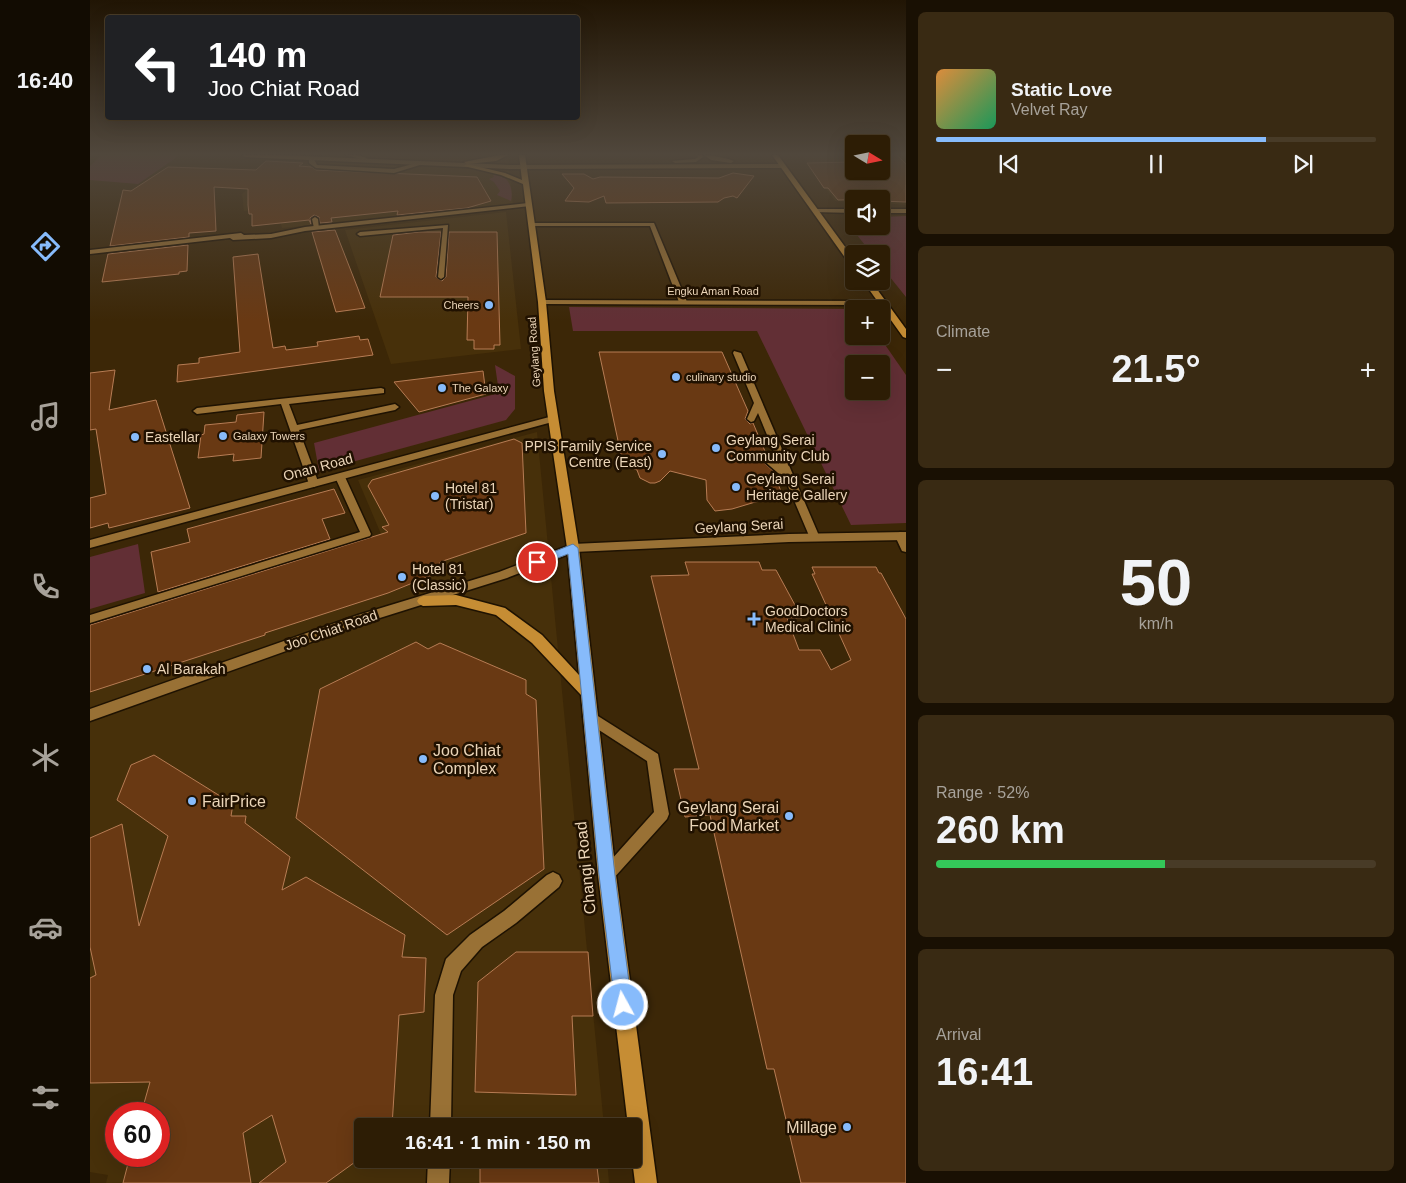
<!DOCTYPE html>
<html lang="en">
<head>
<meta charset="utf-8">
<style>
  body { margin:0; font-family:Arial,sans-serif; background:#392a13; color:#f1f3f6; height:100vh; display:flex; flex-direction:column; font-size:19px; white-space:nowrap }
  * { box-sizing:border-box; margin:0 }
  p { font-size:16px; color:#a7a29a }
  .icon { flex:none; width:28px; height:28px; fill:none; stroke:currentColor; stroke-width:2; stroke-linecap:round; stroke-linejoin:round }
  .map { position:relative; flex:1; overflow:hidden }
  .side { display:flex; flex-direction:column; gap:12px; padding:12px; background:#191003; width:500px }
  .side>* { flex:none }
  .top-card { position:absolute; left:15px; top:15px; width:475px; height:105px; border-radius:5px; box-shadow:0 5px 20px #0002,0 0 0 1px #483b27; background:#202124; color:#fff; overflow:hidden }
  .needle { width:32px; rotate:100deg }
  .tools { position:absolute; left:755px; top:135px; display:grid; gap:10px }
  .tools a { display:grid; place-items:center; width:45px; height:45px; border-radius:5px; background:#2d1d05; box-shadow:0 5px 20px #0002,0 0 0 1px #483b27; font-size:25px }
  .speed { position:absolute; left:15px; top:1102px; display:flex; gap:10px; font-size:25px; font-weight:700; text-align:center }
  .speed>* { display:grid; place-content:center; width:65px; height:65px; border-radius:50%; background:#2d1d05; box-shadow:0 5px 20px #0002,0 0 0 1px #483b27; line-height:1 }
  .speed .limit { border:8px solid #d22; background:#fff; color:#111 }
  .pin { position:absolute; display:grid; place-items:center; width:42px; height:42px; color:#fff; margin:-21px; border:2px solid #fff; border-radius:50%; box-shadow:0 1px 5px #0007 }
  .me { position:absolute; width:55px; margin:-28px; rotate:353deg; stroke-linejoin:round; filter:drop-shadow(0 0 4px #0008) }
  .turn { display:flex; align-items:center; gap:18px; height:105px; padding:0 20px; font-size:22px }
  .turn .icon { width:65px; height:65px; stroke-width:2.5 }
  .turn b { display:block; font-size:35px; line-height:42px }
  .big { font-size:38px; font-weight:700; line-height:1.1 }
  .side .widget { flex:1; display:flex; flex-direction:column; justify-content:center; gap:8px; min-width:0; padding:0 18px; border-radius:8px; background:#392a13 }
  .side .dial { align-items:center; gap:0 }
  .dial b { font-size:65px; line-height:1 }
  .song { display:flex; align-items:center; gap:15px }
  .cover { width:60px; height:60px; border-radius:8px; background:linear-gradient(135deg,hsl(30 70% 55%),hsl(150 70% 35%)) }
  .played { height:5px; border-radius:2px; background:linear-gradient(90deg,#87bbfb 75%,#483b27 75%) }
  .keys { display:flex; justify-content:space-around; direction:ltr }
  .heat { display:flex; justify-content:space-between; align-items:center; font-size:28px; direction:ltr }
  .charge { height:8px; border-radius:4px; background:linear-gradient(90deg,#34c759 52%,#483b27 0) }
  .trip { position:absolute; left:264px; top:1118px; width:288px; height:50px; border-radius:5px; background:#2d1d05; box-shadow:0 5px 20px #0002,0 0 0 1px #483b27; font-weight:700; line-height:50px; text-align:center }
  main { display:flex; flex:1; min-height:0 }
  .dock { display:flex; flex-direction:column; width:90px; justify-content:space-around; align-items:center; background:#120c02; color:#a7a29a }
  .dock .icon { width:35px; height:35px }
  .dock .on { color:#87bbfb }
  .dock b { font-size:22px; color:#f1f3f6 }
  .map>svg:first-child { display:block }
  .built { fill:#47300a; fill-rule:evenodd }
  .green { fill:#622f35; fill-rule:evenodd }
  .building { fill:#693913; stroke:#b77c54 }
  .lines { fill:none; stroke-linecap:round; stroke-linejoin:round }
  .lane-casing { stroke:#1e1202; stroke-width:3 }
  .street-casing { stroke:#1e1202; stroke-width:3 }
  .secondary-casing { stroke:#1e1202; stroke-width:3 }
  .primary-casing { stroke:#1e1202; stroke-width:3 }
  .lane { fill:#997135; fill-rule:evenodd }
  .street { fill:#997135; fill-rule:evenodd }
  .secondary { fill:#997135; fill-rule:evenodd }
  .primary { fill:#c68d34; fill-rule:evenodd }
  .route { fill:#87bbfb; stroke:#587aa3 }
  .poi-dot { fill:#87bbfb; stroke:#201100; stroke-width:2 }
  .labels { text-anchor:middle; stroke-width:5; stroke-linejoin:round; paint-order:stroke }
  .far-street-label { font-size:11px; fill:#ebd5b8; stroke:#201100 }
  .far-poi-label { font-size:11px; fill:#ebd5b8; stroke:#201100; text-anchor:start }
  .poi-label { font-size:14px; fill:#ebd5b8; stroke:#201100; text-anchor:start }
  .street-label { font-size:14px; fill:#ebd5b8; stroke:#201100 }
  .near-poi-label { font-size:16px; fill:#ebd5b8; stroke:#201100; text-anchor:start }
  .near-street-label { font-size:16px; fill:#ebd5b8; stroke:#201100 }
</style>
</head>
<body>
<main>
<nav class="dock">
<b>16:40</b>
<svg class="icon on" aria-label="directions" viewBox="0 0 24 24"><path d="M12 3l9 9-9 9-9-9zM9 14v-3h6M13 9l2 2-2 2"/></svg>
<svg class="icon" aria-label="music" viewBox="0 0 24 24"><path d="M9 18V5l10-2v13"/><circle cx="6" cy="18" r="3"/><circle cx="16" cy="16" r="3"/></svg>
<svg class="icon" aria-label="phone" viewBox="0 0 24 24"><path d="M5 4h4l2 5-3 2q2 4 5 5l2-3 5 2v4C11 20 4 13 5 4z"/></svg>
<svg class="icon" aria-label="climate" viewBox="0 0 24 24"><path d="M12 3v18M4 7l16 10M4 17L20 7"/></svg>
<svg class="icon" aria-label="car" viewBox="0 0 24 24"><path d="M5 17H2v-5l4-1 3-4h7l3 4 3 1v5h-3M9 17h6M6 11h13"/><circle cx="7" cy="17" r="2"/><circle cx="17" cy="17" r="2"/></svg>
<svg class="icon" aria-label="filters" viewBox="0 0 24 24"><path d="M4 7h16M4 17h16"/><circle cx="9" cy="7" r="2"/><circle cx="15" cy="17" r="2"/></svg>
</nav>
<div class="map">
<svg width="816" height="1183" viewBox="0 0 816 1183">
  <rect width="100%" height="100%" fill="#3c2707"/>
  <!-- built -->
  <path class="built" d="M247,155H418L423,206L192,228L187,207L154,211L152,194L174,174L202,176L214,164L238,165Z
    M468,155H764V171H791V155H816V205L791,203V199H764V202L745,201L713,157Z
    M416,212L431,349L301,364L255,230Z
    M447,432L514,1126H272V1159H517L519,1183H16L18,1175L0,1172V627L291,534L268,480ZM26,1114H69V1156H26Z"/>
  <!-- green -->
  <path class="green" d="M12,155H90L48,184L0,180V166Z
    M403,175C418,173 424,189 421,201L407,195L410,191L404,182L399,179L404,177Z
    M816,216V297L791,266V254H782L756,221L764,217V226H791V217Z
    M479,307L769,309H764V336H789L816,375V523L761,525L667,331H483ZM764,364H791V391H764Z
    M405,365L425,376V409L416,420L229,471L224,443L409,393Z
    M48,544L55,593L0,609V557Z"/>
  <!-- building -->
  <path class="building" d="M791,155H807L816,164V202L791,201V199L748,200L738,188H734L717,163L764,162V171H791Z
    M176,161L213,163L209,166L222,167L226,170L387,177L401,201L377,208L307,215L308,211L241,218L242,222L230,223L229,217L224,215L220,218L221,224L219,220L162,226V214H159L158,205V189L124,187L126,231L99,233V237L20,246L33,190L41,191L78,167L166,170Z
    M643,173L664,176L647,198L643,196L634,198L628,202L516,203L514,196L499,202L475,201L484,188L472,174H494L503,179L510,177L629,178Z
    M245,230L268,289L275,308L246,312L222,232Z
    M329,232H351L346,277L352,281L356,277L359,232H407L410,345H404V349H384V340H377L378,297H290L303,235Z
    M98,245L97,271L89,272V274L12,282L18,254Z
    M168,254L183,348L195,346L196,350L228,346L227,342L269,336L270,340L278,339L283,355L87,382L88,365L109,363V358L150,352L143,257Z
    M509,352H632L658,411L655,419L660,424L663,423L677,456L671,460L683,471L692,494L642,509L625,511L617,500L616,480L580,471L570,481L565,483H560L550,478L547,470L533,464Z
    M25,370L19,410L66,400L100,508L19,528L18,523L0,528V498L16,494L6,429L0,430V373Z
    M393,371L396,394L329,412L304,382Z
    M174,412L171,458L143,461L144,454L108,458L111,435L114,434L115,425L146,422L147,415Z
    M424,439L432,443L436,533L350,562L352,571L298,593L175,633V635L0,692V625L298,532L292,527L299,525L278,486L282,480Z
    M244,489L255,513L232,519L240,539L68,592L61,552L100,542L97,529Z
    M595,562H669L672,570H686L712,618H697L709,650H730L741,670L761,660L722,574H725L722,567H786L789,573H791L816,619V1183H711L684,1069H677L620,815L595,817L584,769H609L561,576L599,575Z
    M326,642L338,649L350,643L436,680V694L446,700L454,869L357,935L206,818L230,689Z
    M64,755L143,804L141,816H156L155,823L200,857L192,890L216,877L315,935L312,957L336,958L334,1012L309,1015L302,1126H272V1157L236,1183H169L196,1162L182,1115L153,1133L161,1183H33L40,1156H69V1114H51L60,1082L0,1083V978L6,975L0,947V838L32,824L49,926L78,836L27,800L41,765Z
    M426,952H498L503,1016H482L486,1095L385,1092L388,982Z
    M390,1159H506L509,1183H390Z"/>
  <g class="lines">
    <!-- lane casing -->
    <g class="lane-casing">
      <path id="lane" d="M607,155H612L613,157L606,162L585,163L582,161L605,159L608,157Z
        M614,155C620,155 637,158 644,161L641,163L621,160Z
        M219,157H223L227,165L304,169L330,162L333,164L304,173L226,168L219,163Z
        M726,209H764V213L724,212Z
        M791,209H816V213H791Z
        M225,217L228,219L229,229L224,228L222,219Z
        M441,223H564L597,302L593,304L589,302L560,226H439V224Z
        M358,225L354,277L351,279L348,277L353,228L270,236L267,234L270,232Z
        M644,351L651,353L730,538L729,541H721L720,538L695,479L673,460L675,458H681L689,464L668,413L664,421L661,422L657,419L664,403L643,353Z
        M291,388L294,389V393L199,404L207,425L305,404L309,407L305,410L209,430L229,484L224,487L219,484L191,404L107,414L103,411L107,408Z
        M250,474L255,477L281,534L280,536L0,623V615L270,532L245,477Z
        M810,532L814,533L816,538V552L812,551L805,536Z
        M500,711L568,754L579,814L577,819L522,880L517,883L512,880L509,875L512,870L564,812L557,761L495,721L493,717L495,713Z"/>
    </g>
    <!-- street casing -->
    <g class="street-casing">
      <path id="street" d="M256,155H267L277,158L274,160Z
        M449,300L793,301L797,303L793,305L452,304H449Z
        M463,416L466,417V421L0,548V540Z
        M816,532V540L699,542L484,552L417,578L277,622L0,721V709L268,615L409,572L483,544L699,534Z
        M463,872L469,875L472,881L469,887L426,923L392,947L371,971L363,995L361,1126H340L345,995L356,959L380,935L414,911L457,875Z
        M338,1159H360L359,1183H337Z"/>
    </g>
    <!-- secondary casing -->
    <g class="secondary-casing">
      <path id="secondary" d="M152,155H191L420,165L692,164L695,166L692,168L420,169L155,157Z
        M438,203L441,205L440,206L215,231L181,238L143,240L140,238L0,254V250L151,233L154,235L181,234L215,227Z"/>
    </g>
    <!-- primary casing -->
    <g class="primary-casing">
      <path id="primary" d="M410,155H418L406,161L377,164L374,162Z
        M429,155H435L456,302L464,391L489,548L526,875L567,1183H545L542,1159V1126H538L508,875L491,695L442,643L406,615L366,605L333,606L329,604L327,601L329,598L333,596L366,595L415,608L452,635L489,675L477,548L454,391L448,302L433,184L411,175L374,166L377,164L415,173L432,180Z
        M682,155H688L764,259V266H761Z
        M773,281H781L816,329V338L813,337Z"/>
    </g>
    <!-- lane -->
    <use href="#lane" class="lane"/>
    <!-- street -->
    <use href="#street" class="street"/>
    <!-- secondary -->
    <use href="#secondary" class="secondary"/>
    <!-- primary -->
    <use href="#primary" class="primary"/>
  </g>
  <!-- sky -->
  <linearGradient id="sky" x2="0" y2="1"><stop stop-color="#211504"/><stop offset="0.48" stop-color="#50473c"/><stop offset="1" stop-color="#50473c" stop-opacity="0"/></linearGradient>
  <rect width="816" height="321" fill="url(#sky)"/>
  <!-- route -->
  <path class="route" d="M483,544L488,548L525,875L542,1005L540,1011L533,1014L527,1011L525,1005L509,875L478,554L447,566L441,562L443,560Z"/>
  <!-- markers -->
  <g class="poi-dot">
    <circle cx="399" cy="305" r="5"/>
    <circle cx="586" cy="377" r="5"/>
    <circle cx="352" cy="388" r="5"/>
    <circle cx="133" cy="436" r="5"/>
    <circle cx="45" cy="437" r="5"/>
    <circle cx="626" cy="448" r="5"/>
    <circle cx="572" cy="454" r="5"/>
    <circle cx="646" cy="487" r="5"/>
    <circle cx="345" cy="496" r="5"/>
    <circle cx="312" cy="577" r="5"/>
    <path d="M661.5 611.5h5v5h5v5h-5v5h-5v-5h-5v-5h5z"/>
    <circle cx="57" cy="669" r="5"/>
    <circle cx="333" cy="759" r="5"/>
    <circle cx="102" cy="801" r="5"/>
    <circle cx="699" cy="816" r="5"/>
    <circle cx="757" cy="1127" r="5"/>
  </g>
  <g class="labels">
    <!-- far-street labels -->
    <g class="far-street-label">
      <text x="623" y="295">Engku Aman Road</text>
      <text transform="translate(444 352) rotate(-94)" y="4">Geylang Road</text>
    </g>
    <!-- far-poi labels -->
    <g class="far-poi-label">
      <text x="389" y="309" text-anchor="end">Cheers</text>
      <text x="596" y="381">culinary studio</text>
      <text x="362" y="392">The Galaxy</text>
      <text x="143" y="440">Galaxy Towers</text>
    </g>
    <!-- poi labels -->
    <g class="poi-label">
      <text x="55" y="442">Eastellar</text>
      <text x="636" y="445">Geylang Serai<tspan x="636" dy="16">Community Club</tspan></text>
      <text x="562" y="451" text-anchor="end">PPIS Family Service<tspan x="562" dy="16">Centre (East)</tspan></text>
      <text x="656" y="484">Geylang Serai<tspan x="656" dy="16">Heritage Gallery</tspan></text>
      <text x="355" y="493">Hotel 81<tspan x="355" dy="16">(Tristar)</tspan></text>
      <text x="322" y="574">Hotel 81<tspan x="322" dy="16">(Classic)</tspan></text>
      <text x="675" y="616">GoodDoctors<tspan x="675" dy="16">Medical Clinic</tspan></text>
      <text x="67" y="674">Al Barakah</text>
    </g>
    <!-- street labels -->
    <g class="street-label">
      <text transform="translate(228 467) rotate(-15)" y="5">Onan Road</text>
      <text transform="translate(649 526) rotate(-3)" y="5">Geylang Serai</text>
      <text transform="translate(241 630) rotate(-19)" y="5">Joo Chiat Road</text>
    </g>
    <!-- near-poi labels -->
    <g class="near-poi-label">
      <text x="343" y="756">Joo Chiat<tspan x="343" dy="18">Complex</tspan></text>
      <text x="112" y="807">FairPrice</text>
      <text x="689" y="813" text-anchor="end">Geylang Serai<tspan x="689" dy="18">Food Market</tspan></text>
      <text x="747" y="1133" text-anchor="end">Millage</text>
    </g>
    <!-- near-street labels -->
    <g class="near-street-label">
      <text transform="translate(495 868) rotate(-96)" y="6">Changi Road</text>
    </g>
  </g>
</svg>
<div class="tools">
<a><svg class="needle" viewBox="-14 -14 28 28"><path d="M0-13l5 13h-10z" fill="#e53935"/><path d="M0 13l5-13h-10z" fill="#a7a29a"/></svg></a>
<a><svg class="icon" aria-label="sound" viewBox="0 0 24 24"><path d="M4 9h4l5-4v14l-5-4H4zM17 9q2 3 0 6"/></svg></a>
<a><svg class="icon" aria-label="layers" viewBox="0 0 24 24"><path d="M12 4l9 5-9 5-9-5zM3 14l9 5 9-5"/></svg></a>
<a>+</a>
<a>−</a>
</div>
<div class="speed"><div class="limit">60</div></div>
<div class="pin" style="left:447px;top:562px;background:#d93025"><svg class="icon" aria-label="arrive" viewBox="0 0 24 24"><path d="M6 21V4h12l-3 4 3 4H6"/></svg></div>
<svg class="me" style="left:533px;top:1005px" viewBox="-20 -20 40 40"><circle r="17" fill="#87bbfb" stroke="#fff" stroke-width="3"/><path d="M0-11L8 9 0 5-8 9z" fill="#fff"/></svg>
<div class="trip">16:41 · 1 min · 150 m</div>
<div class="top-card">
<div class="turn"><svg class="icon" aria-label="left" viewBox="0 0 24 24"><path d="M17 20v-9H6M10 6l-5 5 5 5"/></svg><div><b>140 m</b>Joo Chiat Road</div></div>
</div>
</div>
<section class="side">
<div class="widget">
<div class="song"><i class="cover"></i><div><b>Static Love</b><p>Velvet Ray</p></div></div>
<div class="played"></div>
<div class="keys"><svg class="icon" aria-label="previous" viewBox="0 0 24 24"><path d="M18 5L8 12l10 7zM5 5v14"/></svg><svg class="icon" aria-label="pause" viewBox="0 0 24 24"><path d="M8 5v14M16 5v14"/></svg><svg class="icon" aria-label="next" viewBox="0 0 24 24"><path d="M6 5l10 7-10 7zM19 5v14"/></svg></div>
</div>
<div class="widget"><p>Climate</p>
<div class="heat"><a>−</a><b class="big">21.5°</b><a>+</a></div>
</div>
<div class="widget dial"><b>50</b><p>km/h</p></div>
<div class="widget"><p>Range · 52%</p><b class="big">260 km</b><div class="charge"></div></div>
<div class="widget"><p>Arrival</p><b class="big">16:41</b></div>
</section>
</main>
</body>
</html>
